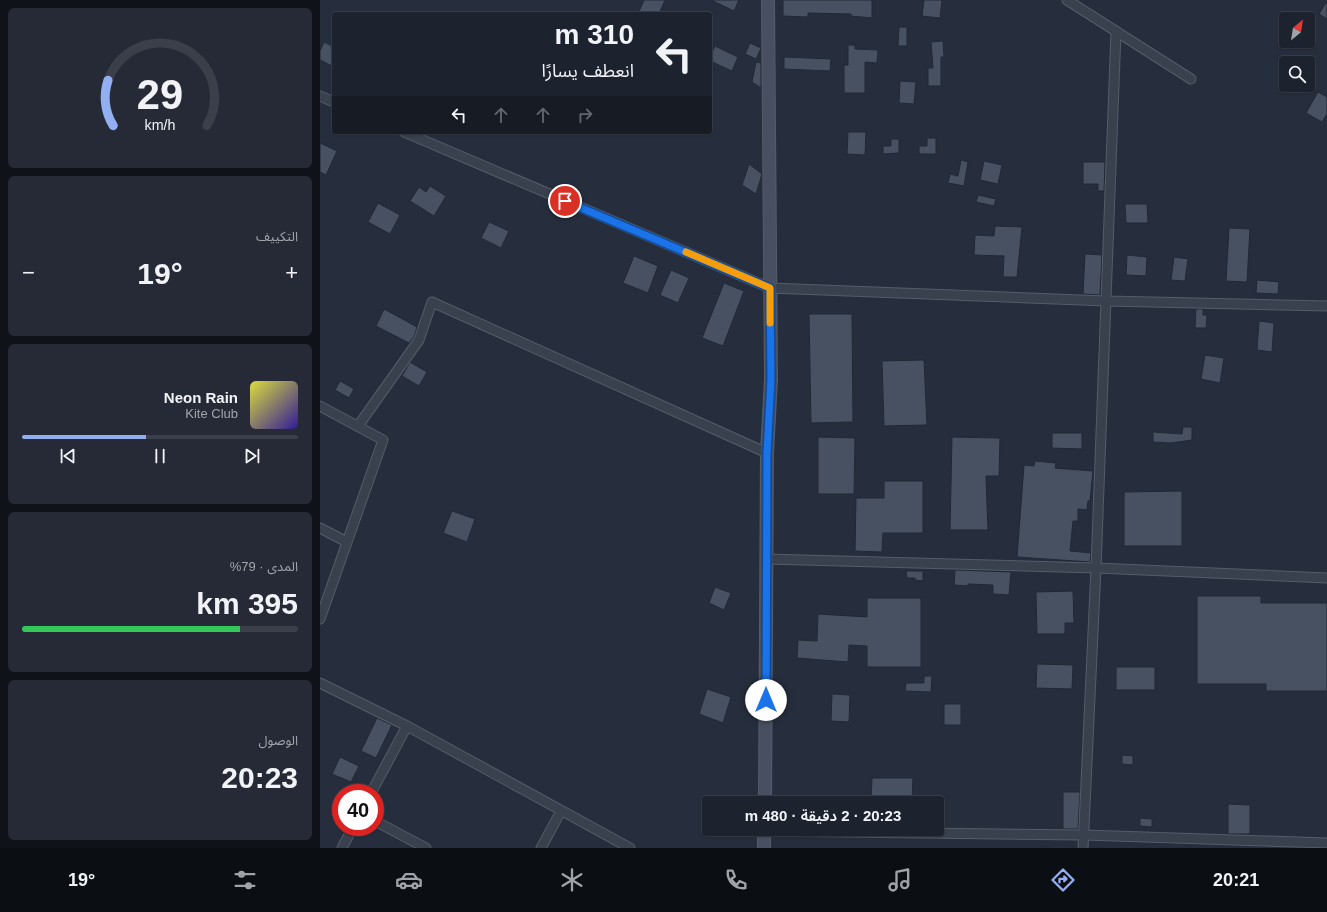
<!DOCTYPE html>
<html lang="ar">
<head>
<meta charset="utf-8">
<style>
  body { margin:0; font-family:Arial,"Noto Sans Arabic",sans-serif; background:#252a36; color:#f1f3f6; direction:rtl; height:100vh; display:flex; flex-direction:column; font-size:15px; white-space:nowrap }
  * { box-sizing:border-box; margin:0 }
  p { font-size:13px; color:#a0a4aa }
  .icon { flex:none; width:22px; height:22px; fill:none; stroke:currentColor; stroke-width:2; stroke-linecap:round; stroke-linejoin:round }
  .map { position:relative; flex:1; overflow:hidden; direction:ltr }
  .details { display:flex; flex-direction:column; gap:8px; padding:8px; background:#0f1319; width:320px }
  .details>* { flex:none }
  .hud { position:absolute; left:12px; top:12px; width:380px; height:122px; border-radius:4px; box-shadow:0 1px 3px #0004,0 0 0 1px #3a3f4a; direction:rtl; background:#1c222e; color:#f1f3f6; overflow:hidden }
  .needle { width:26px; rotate:30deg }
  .buttons { position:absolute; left:959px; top:12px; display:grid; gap:8px }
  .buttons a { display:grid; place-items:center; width:36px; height:36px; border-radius:4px; background:#1c222e; box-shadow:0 1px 3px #0004,0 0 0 1px #3a3f4a; font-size:20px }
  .speed { position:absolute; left:12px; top:784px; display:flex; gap:8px; font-size:20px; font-weight:700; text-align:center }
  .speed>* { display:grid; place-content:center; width:52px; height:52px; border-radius:50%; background:#1c222e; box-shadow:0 1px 3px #0004,0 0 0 1px #3a3f4a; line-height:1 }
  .speed .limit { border:6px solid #d22; background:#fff; color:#111 }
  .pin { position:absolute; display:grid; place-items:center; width:34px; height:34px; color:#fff; margin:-17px; border:2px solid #fff; border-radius:50%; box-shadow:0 1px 4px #0007 }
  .me { position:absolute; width:44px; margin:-22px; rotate:0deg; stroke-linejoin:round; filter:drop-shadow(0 0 3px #0008) }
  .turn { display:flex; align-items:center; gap:14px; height:84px; padding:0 12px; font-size:18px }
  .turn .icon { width:52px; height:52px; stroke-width:2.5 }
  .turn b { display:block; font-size:28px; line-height:34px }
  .lanes { display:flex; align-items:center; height:38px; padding:0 12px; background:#0003; justify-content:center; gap:20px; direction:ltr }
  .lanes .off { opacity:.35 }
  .big { font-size:30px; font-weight:600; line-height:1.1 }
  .details .tile { flex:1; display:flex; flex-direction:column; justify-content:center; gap:6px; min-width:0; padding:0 14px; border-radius:6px; background:#252a36 }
  .details .dial { align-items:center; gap:0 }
  .dial svg { height:104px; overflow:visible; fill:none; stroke:#3a3f4a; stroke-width:7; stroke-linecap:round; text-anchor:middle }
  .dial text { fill:#f1f3f6; stroke:none }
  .song { display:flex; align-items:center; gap:12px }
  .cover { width:48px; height:48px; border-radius:6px; background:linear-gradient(135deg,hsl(60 70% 55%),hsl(250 70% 35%)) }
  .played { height:4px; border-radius:2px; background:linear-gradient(90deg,#92aff2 45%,#3a3f4a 45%) }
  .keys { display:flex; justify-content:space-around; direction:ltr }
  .heat { display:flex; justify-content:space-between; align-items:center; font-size:22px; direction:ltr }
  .charge { height:6px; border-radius:3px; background:linear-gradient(90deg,#34c759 79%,#3a3f4a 0) }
  .trip { position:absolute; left:382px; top:796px; width:242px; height:40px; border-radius:4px; background:#1c222e; box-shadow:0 1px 3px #0004,0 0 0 1px #3a3f4a; font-weight:600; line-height:40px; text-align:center; direction:rtl }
  .menu { display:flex; height:64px; justify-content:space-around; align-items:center; background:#0b0e12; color:#a0a4aa }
  .menu .icon { width:28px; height:28px }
  .menu .on { color:#92aff2 }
  .menu b { font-size:18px; color:#f1f3f6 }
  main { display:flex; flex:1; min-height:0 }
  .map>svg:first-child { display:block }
  .building { fill:#485162; stroke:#212835 }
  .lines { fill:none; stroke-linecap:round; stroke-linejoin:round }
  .street-casing { stroke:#555c69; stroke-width:11 }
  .secondary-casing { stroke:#555c69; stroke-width:14 }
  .street { stroke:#3a414e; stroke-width:9 }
  .secondary { stroke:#484f61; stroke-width:12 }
  .route-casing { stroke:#114b97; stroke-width:10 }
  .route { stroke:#1a73e8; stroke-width:7 }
  .slow { stroke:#f59e0b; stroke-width:7 }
</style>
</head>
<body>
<main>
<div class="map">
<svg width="1007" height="848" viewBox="0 0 1007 848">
  <rect width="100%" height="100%" fill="#262e3e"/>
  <!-- building -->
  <path class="building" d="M324,0H345L339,14H318Z
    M391,0H419L414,11Z
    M463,0H552V18L531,16V14L488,13V17L463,16Z
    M604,0H622L620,18L602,16Z
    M1007,1V19L999,14Z
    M579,27H587V46H578Z
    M623,41L624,57H621V86H608V68H613L611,42Z
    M4,42L14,47V67L0,60V51Z
    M430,43L441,48L436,59L425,54Z
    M528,45H535V49L558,50L557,63L545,62V93H524V65H528Z
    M395,46L418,57L412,71L390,61V56Z
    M464,57L511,59L510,71L464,69Z
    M436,62L441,63V88L432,82Z
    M580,81L596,82L594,104L579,103Z
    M998,92L1007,97V114L1002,122L986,113Z
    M528,132H546L545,155L527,154Z
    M607,138H616V154H599V146H607Z
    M571,139H579V153L563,154V146H571Z
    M0,143L17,151L6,175L0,172Z
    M641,160L648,162L644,186L628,183L630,174L638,176Z
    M664,161L682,165L678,184L660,180Z
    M763,162H785L784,191H778V184H763Z
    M429,164L442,174L436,194L422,185Z
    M110,186L126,196L114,216L90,201L99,187L106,192Z
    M658,195L676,199L674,206L656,202Z
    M58,203L80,215L70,234L48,222Z
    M805,204H827L828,223H806Z
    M169,222L189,231L181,248L161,238Z
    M675,226L702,227L697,277H683L684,256L654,255L655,235L674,236Z
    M909,228L930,229L927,282L906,281Z
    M765,254L782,255L780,295L763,294Z
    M807,255L827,257L826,276L806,275Z
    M314,256L338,266L328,293L303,283Z
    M854,257L868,259L865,281L851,280Z
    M351,270L369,278L358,303L340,295Z
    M937,280L959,282L958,294L936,293Z
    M404,283L424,291L403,346L382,338Z
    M64,309L97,327L94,337L89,343L56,326Z
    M876,309H883V315H887L886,328H875Z
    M489,314H532L533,422L491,423Z
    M939,321L954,323L952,352L937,350Z
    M885,355L904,358L900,383L881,379Z
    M604,360L607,425L564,426L562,361Z
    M90,362L107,372L99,386L82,376Z
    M20,381L34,389L29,398L15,390Z
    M863,427H872V440L851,443L833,442V432L862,434Z
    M732,433H762V449L732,448Z
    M498,437L535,438L534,494H498Z
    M632,437L680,438L679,476H666L668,530H630Z
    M715,461L736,463L735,468L773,471L770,501H768L767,510L758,509V521H753L750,551L771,553L770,562L697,557L704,465L714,466Z
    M564,481H603V533H563L562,552L535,551L536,498H564Z
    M862,491V546H804V492Z
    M132,511L155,519L147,542L123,533Z
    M635,570L691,572L689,595L673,594V585L648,584V586L634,585Z
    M586,571H603V581L595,580V578H587Z
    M395,587L411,593L404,610L389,603Z
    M753,591L754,623H745V634H717L716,592Z
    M877,596H941V603H1007V691H946V684H877Z
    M547,598H601V667H547V646L529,645L528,662L477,658L478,640L497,641L498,614L547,617Z
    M717,664L753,665L752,689L716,688Z
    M796,667H835V690H796Z
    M604,676H612L611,692L585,691L586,683H604Z
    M387,689L411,697L403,723L379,714Z
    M512,694L530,695L529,722L511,721Z
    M624,704H641V725H624Z
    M57,718L72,725L56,758L41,751Z
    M802,755L813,756V765L802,764Z
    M20,757L39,766L31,782L12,774Z
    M552,778H593L592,803H551Z
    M743,792H760L758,829H743Z
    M908,804L930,805V834H908Z
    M820,818L832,819V827L820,826Z"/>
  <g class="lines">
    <!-- street casing -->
    <g class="street-casing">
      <path id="street" d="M747,0L871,79
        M0,96L14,102
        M84,132L450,288L787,301L1007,306
        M0,406L63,440L0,619
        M38,426L99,340L112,302L447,453
        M0,528L27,542
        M446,559L776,568L1007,578
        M0,683L87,726L310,848
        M51,793L87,726
        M55,821L106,848
        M444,831L764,835L1007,843
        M22,848L33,827
        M221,848L241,811
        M763,848L776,568L796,31"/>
    </g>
    <!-- secondary casing -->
    <g class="secondary-casing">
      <path id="secondary" d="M445,803L447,453L451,379L448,0
        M444,848V829"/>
    </g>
    <!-- street -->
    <use href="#street" class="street"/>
    <!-- secondary -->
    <use href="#secondary" class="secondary"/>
  </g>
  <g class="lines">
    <!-- route casing -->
    <g class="route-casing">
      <path id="route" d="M245,201L450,288L451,379L447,453L446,700"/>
    </g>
    <!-- route -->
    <use href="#route" class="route"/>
    <!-- slow -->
    <path class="slow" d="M366,252L450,288V323"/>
  </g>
</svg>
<div class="buttons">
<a><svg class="needle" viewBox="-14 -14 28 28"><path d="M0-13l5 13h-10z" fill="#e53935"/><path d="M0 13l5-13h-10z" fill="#a0a4aa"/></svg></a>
<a><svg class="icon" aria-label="search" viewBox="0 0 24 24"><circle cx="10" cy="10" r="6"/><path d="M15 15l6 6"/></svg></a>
</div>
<div class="speed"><div class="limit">40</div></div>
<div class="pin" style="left:245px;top:201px;background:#d93025"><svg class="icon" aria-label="arrive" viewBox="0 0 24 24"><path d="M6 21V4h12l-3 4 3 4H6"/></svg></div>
<svg class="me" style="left:446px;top:700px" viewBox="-20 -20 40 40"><circle r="19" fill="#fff"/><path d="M0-13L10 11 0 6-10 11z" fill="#1a73e8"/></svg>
<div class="trip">20:23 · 2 دقيقة · 480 m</div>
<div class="hud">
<div class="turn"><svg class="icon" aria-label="left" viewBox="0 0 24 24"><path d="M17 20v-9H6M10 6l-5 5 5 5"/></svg><div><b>310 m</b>انعطف يسارًا</div></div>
<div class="lanes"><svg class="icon" aria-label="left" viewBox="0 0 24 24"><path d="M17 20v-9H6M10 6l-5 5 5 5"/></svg><svg class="icon off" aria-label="ahead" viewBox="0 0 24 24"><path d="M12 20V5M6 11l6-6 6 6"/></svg><svg class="icon off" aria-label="ahead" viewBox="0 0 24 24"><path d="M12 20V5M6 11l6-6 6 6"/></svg><svg class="icon off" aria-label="right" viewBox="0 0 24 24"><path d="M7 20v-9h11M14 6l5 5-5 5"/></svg></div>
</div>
</div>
<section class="details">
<div class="tile dial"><svg viewBox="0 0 100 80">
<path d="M14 69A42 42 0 1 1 86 69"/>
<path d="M14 69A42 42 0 0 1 10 34" stroke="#92aff2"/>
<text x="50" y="56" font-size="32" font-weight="700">29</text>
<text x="50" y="72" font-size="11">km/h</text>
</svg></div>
<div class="tile"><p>التكييف</p>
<div class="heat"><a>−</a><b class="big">19°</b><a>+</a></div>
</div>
<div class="tile">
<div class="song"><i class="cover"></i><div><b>Neon Rain</b><p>Kite Club</p></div></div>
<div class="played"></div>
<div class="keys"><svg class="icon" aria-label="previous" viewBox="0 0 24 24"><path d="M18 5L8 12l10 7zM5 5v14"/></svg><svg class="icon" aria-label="pause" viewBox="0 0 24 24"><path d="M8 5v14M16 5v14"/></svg><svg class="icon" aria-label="next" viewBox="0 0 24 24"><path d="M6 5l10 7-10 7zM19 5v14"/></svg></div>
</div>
<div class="tile"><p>المدى · 79%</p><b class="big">395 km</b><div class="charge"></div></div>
<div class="tile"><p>الوصول</p><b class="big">20:23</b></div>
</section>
</main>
<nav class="menu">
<b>20:21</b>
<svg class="icon on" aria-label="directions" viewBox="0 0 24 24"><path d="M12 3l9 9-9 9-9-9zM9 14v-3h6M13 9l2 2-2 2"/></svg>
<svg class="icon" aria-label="music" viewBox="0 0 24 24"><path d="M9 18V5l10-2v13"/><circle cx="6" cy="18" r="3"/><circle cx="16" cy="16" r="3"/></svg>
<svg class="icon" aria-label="phone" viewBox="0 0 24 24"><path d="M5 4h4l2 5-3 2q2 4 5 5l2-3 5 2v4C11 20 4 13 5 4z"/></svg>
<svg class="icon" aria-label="climate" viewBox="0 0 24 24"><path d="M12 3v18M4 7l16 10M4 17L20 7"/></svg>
<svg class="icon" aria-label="car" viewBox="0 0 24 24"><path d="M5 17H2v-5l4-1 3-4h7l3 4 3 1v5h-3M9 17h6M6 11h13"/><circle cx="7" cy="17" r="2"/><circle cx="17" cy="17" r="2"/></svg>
<svg class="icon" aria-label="filters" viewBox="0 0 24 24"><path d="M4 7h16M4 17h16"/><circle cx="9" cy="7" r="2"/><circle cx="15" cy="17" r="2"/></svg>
<b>19°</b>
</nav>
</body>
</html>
